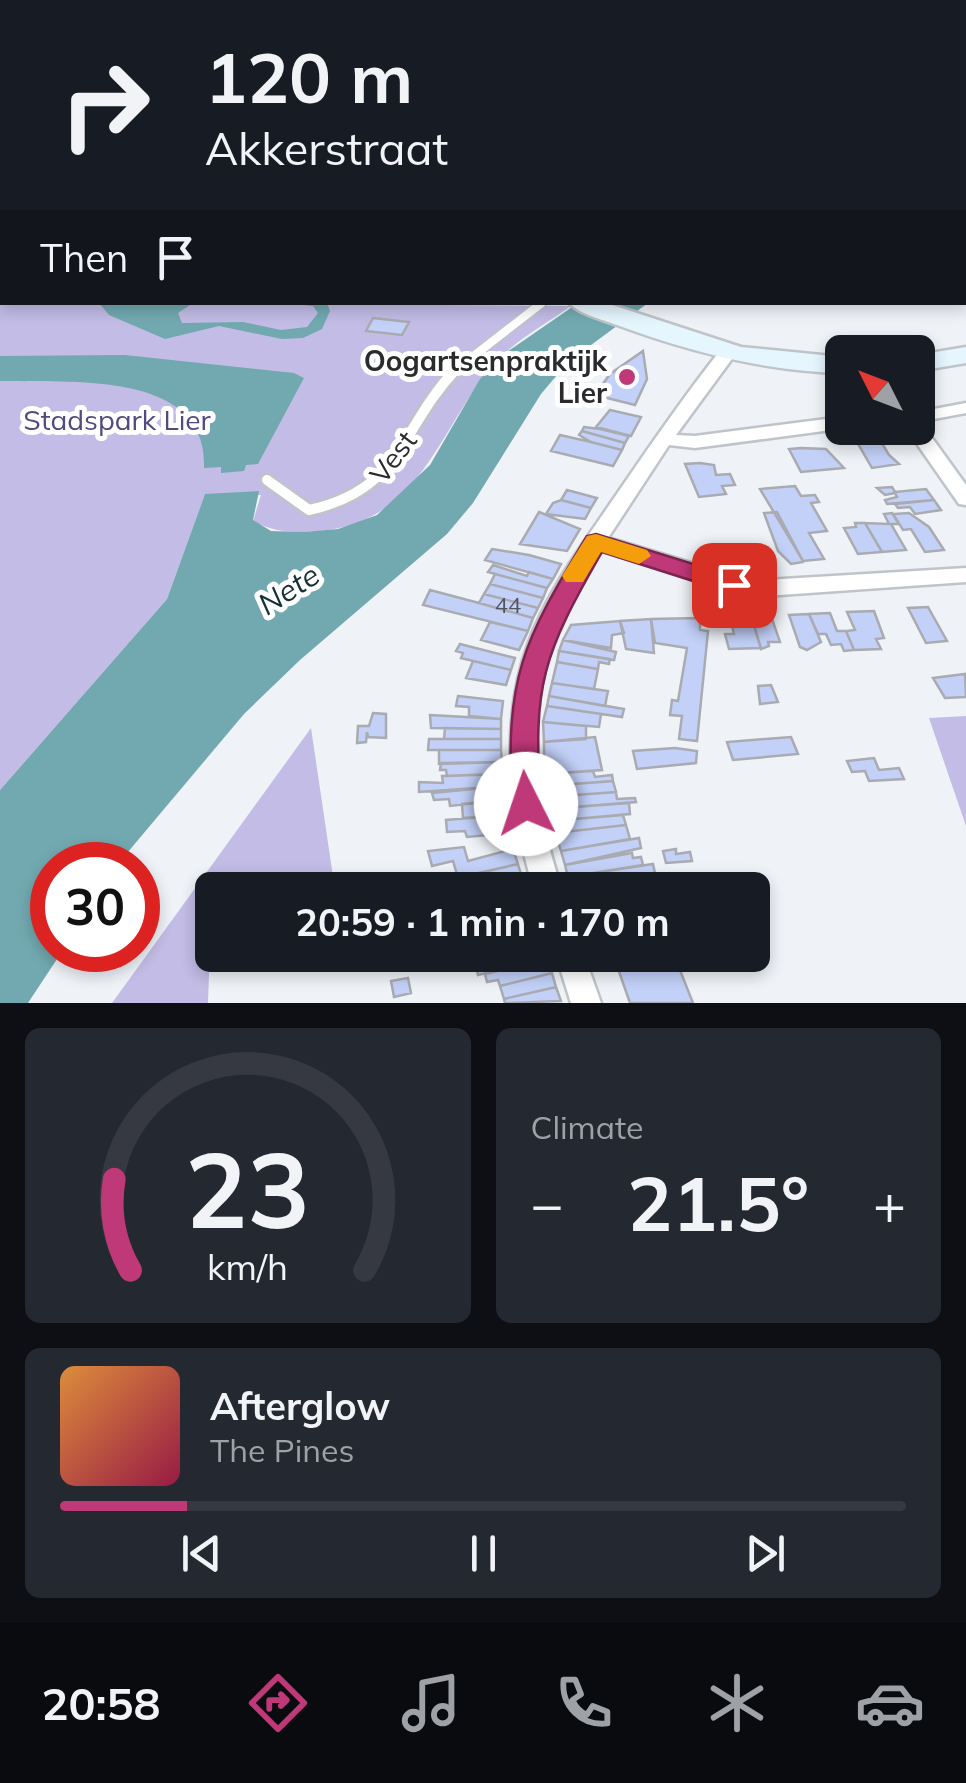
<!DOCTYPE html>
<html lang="en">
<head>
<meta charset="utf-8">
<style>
  body { margin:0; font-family:Mulish,sans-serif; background:#242831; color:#f1f3f6; height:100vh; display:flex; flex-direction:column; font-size:38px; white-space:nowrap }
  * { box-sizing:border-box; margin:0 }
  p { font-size:32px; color:#9ea1a6 }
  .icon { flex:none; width:55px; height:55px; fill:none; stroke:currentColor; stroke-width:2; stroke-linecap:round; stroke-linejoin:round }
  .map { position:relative; height:1003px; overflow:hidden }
  .drawer { display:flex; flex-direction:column; gap:25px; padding:25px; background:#0d0f14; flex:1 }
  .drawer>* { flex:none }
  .guide { position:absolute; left:0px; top:0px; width:968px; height:305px; box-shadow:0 5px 15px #0003; background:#171b24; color:#f1f3f6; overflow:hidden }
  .needle { width:65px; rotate:312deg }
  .controls { position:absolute; left:825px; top:335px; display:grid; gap:20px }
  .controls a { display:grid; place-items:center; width:110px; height:110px; border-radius:15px; background:#171b24; box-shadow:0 5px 15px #0003; font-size:50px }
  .speed { position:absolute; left:30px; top:842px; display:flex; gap:20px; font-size:50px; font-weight:700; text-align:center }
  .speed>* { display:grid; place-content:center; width:130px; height:130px; border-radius:50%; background:#171b24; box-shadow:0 5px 15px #0003; line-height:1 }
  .speed .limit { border:15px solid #d22; background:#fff; color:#111 }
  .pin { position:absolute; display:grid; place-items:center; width:85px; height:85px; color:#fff; margin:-42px; border-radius:20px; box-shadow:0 5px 15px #0006 }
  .me { position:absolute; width:110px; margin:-55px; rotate:356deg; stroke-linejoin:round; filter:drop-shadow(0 0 8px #0008) }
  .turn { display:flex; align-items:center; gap:35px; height:210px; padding:0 40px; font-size:45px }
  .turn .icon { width:130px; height:130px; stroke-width:2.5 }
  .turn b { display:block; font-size:70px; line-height:85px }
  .then { display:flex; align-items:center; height:95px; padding:0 40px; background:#0003; gap:20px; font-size:38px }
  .big { font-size:75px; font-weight:700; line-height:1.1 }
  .drawer .card { flex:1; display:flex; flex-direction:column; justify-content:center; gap:15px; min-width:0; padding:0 35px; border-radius:15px; background:#242831 }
  .drawer .dial { align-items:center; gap:0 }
  .dial svg { height:260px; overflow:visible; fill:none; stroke:#363941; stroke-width:7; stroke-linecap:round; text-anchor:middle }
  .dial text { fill:#f1f3f6; stroke:none }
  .song { display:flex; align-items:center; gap:30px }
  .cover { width:120px; height:120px; border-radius:15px; background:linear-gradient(135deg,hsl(30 70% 55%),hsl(340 70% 35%)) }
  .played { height:10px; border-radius:5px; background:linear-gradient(90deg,#bf3878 15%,#363941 15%) }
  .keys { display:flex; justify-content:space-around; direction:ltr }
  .heat { display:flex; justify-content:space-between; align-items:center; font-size:55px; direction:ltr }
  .drawer .tiles { flex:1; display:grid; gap:25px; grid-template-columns:1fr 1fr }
  .card:last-child { grid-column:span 2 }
  .trip { position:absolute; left:195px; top:872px; width:575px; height:100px; border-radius:15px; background:#171b24; box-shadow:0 5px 15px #0003; font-weight:700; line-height:100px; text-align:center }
  .menu { display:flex; height:160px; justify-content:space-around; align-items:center; background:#090b0e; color:#9ea1a6 }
  .menu .icon { width:70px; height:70px }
  .menu .active { color:#bf3878 }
  .menu b { font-size:45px; color:#f1f3f6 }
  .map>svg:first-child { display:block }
  .green { fill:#c2bce6 }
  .water { fill:#72a9b0 }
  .building { fill:#c3d1f9; stroke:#a9abb1; stroke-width:2.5 }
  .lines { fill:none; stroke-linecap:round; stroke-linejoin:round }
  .lane-far1-casing { stroke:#c0c4c9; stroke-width:11 }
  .lane-casing { stroke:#c0c4c9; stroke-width:15 }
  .street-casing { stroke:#c0c4c9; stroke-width:5 }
  .secondary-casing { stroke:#c0c4c9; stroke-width:5 }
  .lane-far1 { stroke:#fff; stroke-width:8 }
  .lane { stroke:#fff; stroke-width:10 }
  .street { fill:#fff; fill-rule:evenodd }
  .secondary { fill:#e5f6fe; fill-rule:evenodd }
  .route { fill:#bf3878; stroke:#7c244e; stroke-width:2.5 }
  .slow { fill:#f59e0b }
  .poi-dot { fill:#bf3878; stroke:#fff; stroke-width:4 }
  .labels { text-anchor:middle; stroke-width:10; stroke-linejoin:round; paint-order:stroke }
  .number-label { font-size:22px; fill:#50545f }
  .poi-label { font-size:28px; font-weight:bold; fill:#292b2c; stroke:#fff; text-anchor:end }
  .park-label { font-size:28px; fill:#54497f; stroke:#fff }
  .street-label { font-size:28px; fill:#292b2c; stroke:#fff }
  .water-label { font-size:30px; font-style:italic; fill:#143135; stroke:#fff }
</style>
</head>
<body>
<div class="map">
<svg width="966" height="1003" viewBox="0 0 966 1003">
  <rect width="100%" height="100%" fill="#eff3f8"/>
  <!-- green -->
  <path class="green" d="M0,235L2,302L571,306C549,322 521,337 502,356C438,421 428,520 320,531C295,533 275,533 253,521L261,495L204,497L167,599L0,790Z
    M966,716V826L929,718Z
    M311,728L335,890H212L208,1003H112Z"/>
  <!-- water -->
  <path class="water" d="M99,303H193L178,313L182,323L243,322L281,330L307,327L318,313L313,306L284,303H327L330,311L322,329L303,338L282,339L219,326L165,339L109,315Z
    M578,303H648L568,362L541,394L473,503L447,534L300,660L244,714L117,865H52V950H63L28,1003H0V790L167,599L205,494L259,491L253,520L271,531L304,532L338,529L377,515L430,465L480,379L504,354Z
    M125,355L294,373L304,378L258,464L246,465L244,471L221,473V467L204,468C208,369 69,383 0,381V356Z"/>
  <!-- building -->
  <path class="building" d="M373,318L409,322L402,335L366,331Z
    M643,351L647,379L635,405L595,395L610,374Z
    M610,410L641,417L631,436L596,427Z
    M584,427L600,429L629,436L625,443L582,431Z
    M582,431L625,443L622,450L591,442L579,435Z
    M560,435L591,442L622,450L613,466L551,451Z
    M880,440L889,455L899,464L872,468L857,442Z
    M801,448L826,449L844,468L801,472L789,449Z
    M700,463L714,465L716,475L730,474L735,485L722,486L726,494L699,497L685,464Z
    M795,486L801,496L815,495L819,502L811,503L827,531L809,533L824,559L803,561L760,489Z
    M892,487L895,492L926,489L934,500L887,504L885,500L897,497L895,493L885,495L877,488Z
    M567,490L597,498L591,508L561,500Z
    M561,500L591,508L585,519L546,514L553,503Z
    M934,500L941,510L915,514L910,507L898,508L895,504Z
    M539,512L580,529L567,551L520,544Z
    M777,512L803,561V562L791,564L778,551L764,513Z
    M892,513L899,524H891L906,550L882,552L865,523L889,524L884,514Z
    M909,513L929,527L944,550L925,552L911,529L903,530L893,514Z
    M855,523H865L882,552L858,554L844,528L856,527Z
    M492,549L529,555L561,564L553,579L485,560Z
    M493,565L527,576L529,572L553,579L547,588L488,572Z
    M495,574L547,588L543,598L490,584Z
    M490,584L543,598L538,608L484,594Z
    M430,590L479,603L533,618L528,631L423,605Z
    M484,594L538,608L533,618L479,603Z
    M928,607L947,641L926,643L908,608Z
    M874,611L884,638L876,639L881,649L854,650L846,631L855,630L847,612Z
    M830,613L837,631H846L854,650L844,651L841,644L831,645L826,634H818L809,614Z
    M809,614L821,642L807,650L800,647L789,615Z
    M751,616L761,648L729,649L725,634H734L730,617Z
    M751,616H771L780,642H768L769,646L761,649Z
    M700,618V630L708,631L697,741L679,739L682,716L670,715L672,700L678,701L687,648L655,643L651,619Z
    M651,619L654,653L626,649L620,621Z
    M620,621L624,633L612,635L611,648L563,640L571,625Z
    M490,622L528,631L519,650L481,640Z
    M563,640L616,652L614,660L559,651Z
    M460,644L515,658L511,670L461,658L463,653L456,651Z
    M559,651L610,659L609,664L599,662L598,669L557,662Z
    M473,661L511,670L506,685L466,678Z
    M557,662L598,669L594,689L552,683Z
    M965,674L966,697L945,698L933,678Z
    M552,683L608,691L605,706L549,696Z
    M771,685L778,702L760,704L758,686Z
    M458,696L503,701L501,719L469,716V707L456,706Z
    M549,696L624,709L622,717L547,706Z
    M547,706L601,714L599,727L543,722Z
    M373,713L386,714V738L368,737L367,732L366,742L357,743L358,726H369Z
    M430,715L501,719V729L431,728Z
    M543,722L586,726V739L544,742Z
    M445,728L501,729V739H444Z
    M595,737L602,770L544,774V742Z
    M791,737L798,754L733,760L727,742Z
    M429,739H501V750H428Z
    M675,748L697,751L696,763L637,769L633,751Z
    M439,750H501L502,762L439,764Z
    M874,758L879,770L899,768L904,779L869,781L865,771L852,772L847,761Z
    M502,762V774L447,776L446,770H440L441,763Z
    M593,771L595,777L612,775L613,781L547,786L544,774Z
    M502,774L504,786L419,792V782L443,783L442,776Z
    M613,781L616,792L548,797L547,786Z
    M504,786L505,800L450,806L449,799L434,800L432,793Z
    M616,792L617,799L635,798L636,802L549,809L548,797Z
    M505,800L507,815L463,818L462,804Z
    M629,803L630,814L552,821L549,809Z
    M507,815L509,833L467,837L465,831L447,832L446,820Z
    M623,815L626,825L555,833L552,821Z
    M626,825L630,839L561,851L555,833Z
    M639,838L641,848L565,865L561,851Z
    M464,847L468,861L513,849L518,864L458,878L453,861L432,866L428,851Z
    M676,849V854L690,852L692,861L666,863L663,851Z
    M632,853L633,858L641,857L643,865L568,877L565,865Z
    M518,864L522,878L474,889L470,875Z
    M653,864L656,878L572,890L568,877Z
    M522,878L526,890H471L474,889Z
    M656,878L659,890H574Z
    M496,955H546L547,959L478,975L474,960Z
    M649,955H674L693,1003H630L616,963Z
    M547,959L552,973L500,986L498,980L487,982L485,974Z
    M552,973L556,987L504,999L500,986Z
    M408,978L411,993L394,997L391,981Z
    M556,987L561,1001L505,1003L504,999Z"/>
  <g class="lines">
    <!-- lane-far1 casing -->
    <g class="lane-far1-casing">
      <path id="lane-far1" d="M453,372L543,302"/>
    </g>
    <!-- lane casing -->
    <g class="lane-casing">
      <path id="lane" d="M267,480L309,510C402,490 399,430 456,369"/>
    </g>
    <!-- street casing -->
    <g class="street-casing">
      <path id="street" d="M251,0H261L262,2H252Z
        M321,0H331V2H321Z
        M525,0H537L538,2H527Z
        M561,0H573L574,2H563Z
        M0,19H2V25H0Z
        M0,206H2V214H0Z
        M728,347L737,352L676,435L695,436L842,417V428H846L695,448L669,445L608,538L751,581L966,568V582L751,597L600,550C525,666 519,761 562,890H534C506,799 497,702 541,614C560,575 586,539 610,504C647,450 682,399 722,348Z
        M966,403V413L918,422V412Z
        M918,423L922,424L966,485V505L959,504L906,428H918Z
        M556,955H584L601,1003H571Z"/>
    </g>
    <!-- secondary casing -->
    <g class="secondary-casing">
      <path id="secondary" d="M966,38V49H965V38Z
        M0,132L2,133V146L0,145Z
        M568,302H603L741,347L842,357V373C764,371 690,352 617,325C601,319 579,314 568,302Z
        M966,347V363L918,371V355Z"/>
    </g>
    <!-- lane-far1 -->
    <use href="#lane-far1" class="lane-far1"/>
    <!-- lane -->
    <use href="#lane" class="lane"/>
    <!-- street -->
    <use href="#street" class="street"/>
    <!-- secondary -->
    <use href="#secondary" class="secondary"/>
  </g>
  <!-- route -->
  <path class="route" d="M596,534L742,579L746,585L734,594L602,552C543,655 532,684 541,804L537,813L526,817L516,813L512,804C505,677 522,643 587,536Z"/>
  <!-- slow -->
  <path class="slow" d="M596,534L647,550L651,556L639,564L601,552L583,582H566L562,576L587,536Z"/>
  <!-- markers -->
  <circle class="poi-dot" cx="627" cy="377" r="10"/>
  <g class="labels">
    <!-- number labels -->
    <g class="number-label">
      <text x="508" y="613">44</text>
    </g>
    <!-- poi labels -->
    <g class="poi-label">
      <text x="607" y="371">Oogartsenpraktijk<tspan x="607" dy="32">Lier</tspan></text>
    </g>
    <!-- park labels -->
    <g class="park-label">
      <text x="117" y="430">Stadspark Lier</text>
    </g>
    <!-- street labels -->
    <g class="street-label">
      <text transform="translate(393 457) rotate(-53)" y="10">Vest</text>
    </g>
    <!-- water labels -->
    <g class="water-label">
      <text transform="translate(289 590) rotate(-33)" y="10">Nete</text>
    </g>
  </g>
</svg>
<div class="controls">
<a><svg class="needle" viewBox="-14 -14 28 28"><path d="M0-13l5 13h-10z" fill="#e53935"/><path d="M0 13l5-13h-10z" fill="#9ea1a6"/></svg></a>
</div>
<div class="speed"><div class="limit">30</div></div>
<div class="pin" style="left:734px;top:585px;background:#d93025"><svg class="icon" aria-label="arrive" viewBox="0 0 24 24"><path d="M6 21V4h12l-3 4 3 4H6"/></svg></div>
<svg class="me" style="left:526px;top:804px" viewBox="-20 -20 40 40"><circle r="19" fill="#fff"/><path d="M0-13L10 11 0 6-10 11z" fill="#bf3878"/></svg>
<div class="trip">20:59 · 1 min · 170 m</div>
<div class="guide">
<div class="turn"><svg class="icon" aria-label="right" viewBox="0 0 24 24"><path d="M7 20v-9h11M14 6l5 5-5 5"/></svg><div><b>120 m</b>Akkerstraat</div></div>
<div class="then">Then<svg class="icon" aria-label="arrive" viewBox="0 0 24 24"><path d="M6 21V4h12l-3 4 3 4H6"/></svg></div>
</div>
</div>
<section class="drawer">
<div class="tiles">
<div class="card dial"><svg viewBox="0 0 100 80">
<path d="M14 69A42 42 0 1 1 86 69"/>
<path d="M14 69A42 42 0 0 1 9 41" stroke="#bf3878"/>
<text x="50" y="56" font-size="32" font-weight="700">23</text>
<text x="50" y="72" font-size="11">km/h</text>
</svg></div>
<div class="card"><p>Climate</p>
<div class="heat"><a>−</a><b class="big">21.5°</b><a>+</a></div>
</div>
<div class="card">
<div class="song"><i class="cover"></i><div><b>Afterglow</b><p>The Pines</p></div></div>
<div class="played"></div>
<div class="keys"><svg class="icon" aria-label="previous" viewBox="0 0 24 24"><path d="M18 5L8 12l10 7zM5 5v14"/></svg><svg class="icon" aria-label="pause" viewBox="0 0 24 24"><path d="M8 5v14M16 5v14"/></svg><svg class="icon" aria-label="next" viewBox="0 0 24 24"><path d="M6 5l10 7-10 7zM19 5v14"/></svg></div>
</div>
</div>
</section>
<nav class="menu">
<b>20:58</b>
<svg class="icon active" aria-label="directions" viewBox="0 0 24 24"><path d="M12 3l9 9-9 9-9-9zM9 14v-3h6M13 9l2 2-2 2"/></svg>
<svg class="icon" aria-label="music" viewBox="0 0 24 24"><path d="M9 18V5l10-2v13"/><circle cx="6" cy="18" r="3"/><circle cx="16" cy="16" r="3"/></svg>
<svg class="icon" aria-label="phone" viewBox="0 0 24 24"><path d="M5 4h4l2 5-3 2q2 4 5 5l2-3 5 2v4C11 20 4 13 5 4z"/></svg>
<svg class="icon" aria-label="climate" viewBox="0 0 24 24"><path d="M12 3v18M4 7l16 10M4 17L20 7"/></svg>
<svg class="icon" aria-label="car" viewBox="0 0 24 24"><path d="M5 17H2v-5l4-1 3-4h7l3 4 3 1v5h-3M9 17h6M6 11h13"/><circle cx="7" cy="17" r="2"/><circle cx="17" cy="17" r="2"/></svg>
</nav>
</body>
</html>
